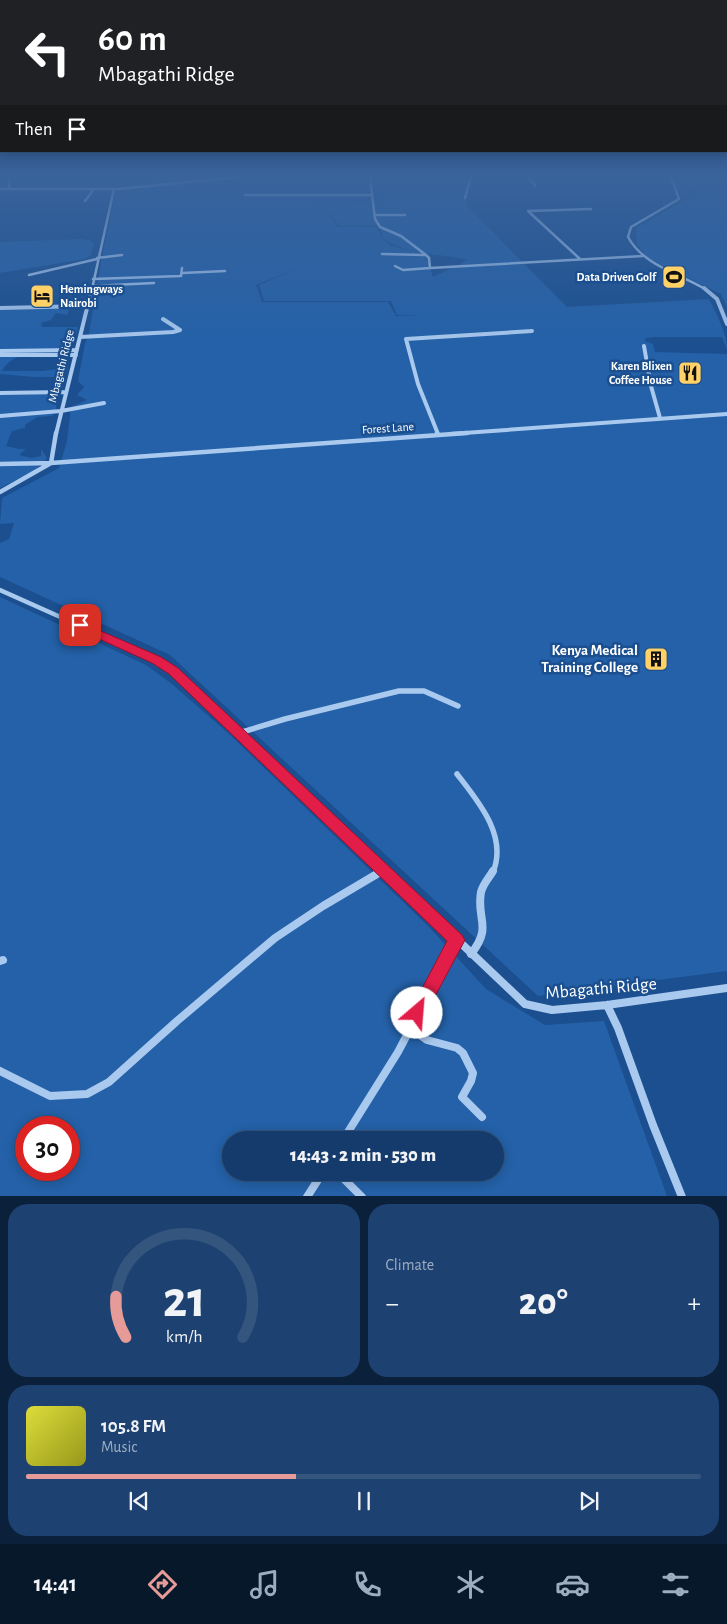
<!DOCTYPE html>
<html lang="en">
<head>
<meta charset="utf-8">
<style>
  body { margin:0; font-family:"Alegreya Sans",sans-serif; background:#1d4271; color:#f1f3f6; height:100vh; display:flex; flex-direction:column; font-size:19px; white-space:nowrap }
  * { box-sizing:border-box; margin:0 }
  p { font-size:16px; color:#9dadc1 }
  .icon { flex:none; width:28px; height:28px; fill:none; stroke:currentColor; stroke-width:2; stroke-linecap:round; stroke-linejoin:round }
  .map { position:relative; height:1196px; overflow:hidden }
  .panel { display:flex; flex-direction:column; gap:8px; padding:8px; background:#0b203b; flex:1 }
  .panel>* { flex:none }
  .hud { position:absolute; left:0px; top:0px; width:728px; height:152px; box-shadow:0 2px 12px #0003,0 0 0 1px #33557e; background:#202124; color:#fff; overflow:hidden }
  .speed { position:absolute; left:15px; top:1116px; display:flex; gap:10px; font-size:25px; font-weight:700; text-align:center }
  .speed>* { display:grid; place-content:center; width:65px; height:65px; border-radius:50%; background:#143b6b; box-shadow:0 2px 12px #0003,0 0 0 1px #33557e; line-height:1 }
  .speed .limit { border:8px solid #d22; background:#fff; color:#111 }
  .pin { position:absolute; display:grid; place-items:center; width:42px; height:42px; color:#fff; margin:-21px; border-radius:10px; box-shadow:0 2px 8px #0006 }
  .me { position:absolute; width:55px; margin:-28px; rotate:27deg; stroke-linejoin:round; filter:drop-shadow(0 0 4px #0008) }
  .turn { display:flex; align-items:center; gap:18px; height:105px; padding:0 15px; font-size:22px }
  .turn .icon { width:65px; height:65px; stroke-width:2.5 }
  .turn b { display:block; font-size:35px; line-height:42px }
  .then { display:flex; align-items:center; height:48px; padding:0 15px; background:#0003; gap:10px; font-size:19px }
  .big { font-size:38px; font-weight:800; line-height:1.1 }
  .panel .card { flex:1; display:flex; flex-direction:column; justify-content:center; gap:8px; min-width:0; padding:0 18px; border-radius:20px; background:#1d4271 }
  .panel .dial { align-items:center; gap:0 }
  .dial svg { height:130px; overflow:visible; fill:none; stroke:#33557e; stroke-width:7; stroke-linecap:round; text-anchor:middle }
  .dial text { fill:#f1f3f6; stroke:none }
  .song { display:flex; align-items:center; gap:15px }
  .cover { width:60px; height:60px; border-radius:8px; background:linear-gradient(135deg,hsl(60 70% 55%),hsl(60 70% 35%)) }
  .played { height:5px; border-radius:2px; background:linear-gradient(90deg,#e69b98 40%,#33557e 40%) }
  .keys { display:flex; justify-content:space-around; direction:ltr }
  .heat { display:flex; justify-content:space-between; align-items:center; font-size:28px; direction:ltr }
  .panel .tiles { flex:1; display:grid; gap:8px; grid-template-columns:1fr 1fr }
  .card:last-child { grid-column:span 2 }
  .trip { position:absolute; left:222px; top:1131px; width:282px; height:50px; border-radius:25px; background:#143b6b; box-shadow:0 2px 12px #0003,0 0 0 1px #33557e; font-weight:800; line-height:50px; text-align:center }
  .menu { display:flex; height:80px; justify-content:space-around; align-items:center; background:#08182b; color:#9dadc1 }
  .menu .icon { width:35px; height:35px }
  .menu .on { color:#e69b98 }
  .menu b { font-size:22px; color:#f1f3f6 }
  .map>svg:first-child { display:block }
  .green { fill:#2461a8; fill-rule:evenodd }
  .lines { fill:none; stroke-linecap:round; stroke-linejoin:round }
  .street-far4 { stroke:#a9c9ee; stroke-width:2.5 }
  .street-far3 { stroke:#a9c9ee; stroke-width:4 }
  .street-far2 { stroke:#a9c9ee; stroke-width:4.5 }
  .street-far1 { stroke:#a9c9ee; stroke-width:5.5 }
  .street { stroke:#a9c9ee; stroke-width:8 }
  .route { fill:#e11d48; stroke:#92132f }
  .labels { text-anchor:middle; stroke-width:5; stroke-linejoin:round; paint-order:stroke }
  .far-poi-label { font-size:12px; font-weight:bold; fill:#fff; stroke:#1b4f8f; text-anchor:end }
  .far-street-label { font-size:12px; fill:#fff; stroke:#1b4f8f }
  .poi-label { font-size:15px; font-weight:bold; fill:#fff; stroke:#1b4f8f; text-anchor:end }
  .near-street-label { font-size:18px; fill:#fff; stroke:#1b4f8f }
</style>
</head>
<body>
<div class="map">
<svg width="727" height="1197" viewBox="0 0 727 1197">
  <rect width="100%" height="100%" fill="#1b4f8f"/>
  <!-- green -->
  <path class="green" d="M368,177V200L312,201H377L376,177H471L466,205L567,307L709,299C717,315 727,333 727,350L722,337H656L646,338L645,341L653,344L655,352L727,354V971L538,996L170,655L0,577V543L9,539L14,523L0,524L2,498L59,468L67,441L71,407L87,400L77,395L84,387L78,381L85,343L88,338L104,247L116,190L251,178ZM329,214H331L339,226L381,225L382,237C406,256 439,253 468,260L433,277C431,271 430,263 426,258C417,243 385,258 377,227H337ZM297,269L259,285L264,301H391L397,315H420L396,316L388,302H262L256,285Z
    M674,177H727V307L721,294L649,259L637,245L636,228L683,201L696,189L694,188L682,199Z
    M83,239L91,241L94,244L91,255L85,259L0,273V242Z
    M0,307L70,308L67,315L56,313L51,320L41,323L42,327H78L70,353C47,353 15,348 2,371H43L57,369L58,362L62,360L68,368L63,377H34L0,374Z
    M57,394L56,409L52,416L37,417L25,425V428L12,431L6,446L19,449H26L19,455L32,458L41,456V449L47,458L34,471L0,488V395Z
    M0,597L146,665L172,684L228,733L429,927L486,989L545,1025L604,1021L667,1196L0,1197ZM26,1128H69V1170H26ZM231,1140H496V1172H231Z"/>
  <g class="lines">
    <!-- street-far4 -->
    <path class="street-far4" d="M370,177L375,219L380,227L401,236L426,255L429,258L430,268L643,256
      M529,177L535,186
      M671,177L679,199L631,227L628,237C643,265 680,274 705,289
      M0,189H118L240,177
      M9,189L10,177
      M245,195H372
      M465,198L471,177
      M85,201L94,189
      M528,211L580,259
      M528,211L591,209
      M375,215H405
      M382,254L425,255
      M97,258L122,255
      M395,266L403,270L430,268
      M182,273L225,271
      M29,275L97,259
      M93,279L181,276L182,268
      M92,286L154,283
      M92,289L114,189"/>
    <!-- street-far3 -->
    <path class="street-far3" d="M704,288L717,299L727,324
      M0,308L87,306
      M163,319L180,330
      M80,337L173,332L180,330
      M644,346L651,386L660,418
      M0,351L77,350
      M0,355H76
      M0,393L66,392
      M0,416L61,411L104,403
      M56,434L92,288
      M438,434L418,384L406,339L532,331
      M450,434L727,414"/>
    <!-- street-far2 -->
    <path class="street-far2" d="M437,433L438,435
      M0,464L51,463L467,433
      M0,492L51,463L56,433
      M0,590L76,624"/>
    <!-- street-far1 -->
    <path class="street-far1" d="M73,623L156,660L173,671L386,872
      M239,733L285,719L399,691H424L458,706
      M457,774C478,801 508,836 493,872
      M380,872L384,870"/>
    <!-- street -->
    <path class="street" d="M385,871L525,1004L552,1010L607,1005L727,988
      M471,954C493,926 476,920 481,892C483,884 489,878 493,871
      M0,961L3,960
      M607,1005L618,1028L653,1125L682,1197
      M410,1028L427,1040L457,1048L463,1053L473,1073L471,1081L462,1097L482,1117
      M0,1071L50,1096L87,1094L109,1082L177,1021L275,938L323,906L382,871
      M343,1140L398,1052L457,940
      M337,1172L362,1197
      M307,1197L323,1172"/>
  </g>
  <!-- sky -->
  <linearGradient id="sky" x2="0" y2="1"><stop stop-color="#0f2b4f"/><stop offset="0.51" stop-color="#39639b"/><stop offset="1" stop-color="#39639b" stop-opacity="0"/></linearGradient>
  <rect width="727" height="345" fill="url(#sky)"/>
  <!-- route -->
  <path class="route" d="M80,622L161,657L178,668L462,935L465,940L423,1019L417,1021L411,1019L409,1013L447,941L169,674L152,663L75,628L74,625L75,623Z"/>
  <!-- icons -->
  <defs>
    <g id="stadium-square" transform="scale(1.25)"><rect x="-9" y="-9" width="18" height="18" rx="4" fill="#ffd166" stroke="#1b4f8f"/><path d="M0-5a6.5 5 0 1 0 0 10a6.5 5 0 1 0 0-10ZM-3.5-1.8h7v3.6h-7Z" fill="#111"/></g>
    <g id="hotel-square" transform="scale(1.25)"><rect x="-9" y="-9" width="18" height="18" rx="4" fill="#ffd166" stroke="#1b4f8f"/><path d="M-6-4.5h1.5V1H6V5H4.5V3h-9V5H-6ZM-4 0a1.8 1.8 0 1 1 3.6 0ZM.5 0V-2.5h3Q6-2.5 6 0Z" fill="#111"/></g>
    <g id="restaurant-square" transform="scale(1.25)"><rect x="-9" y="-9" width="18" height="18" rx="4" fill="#ffd166" stroke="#1b4f8f"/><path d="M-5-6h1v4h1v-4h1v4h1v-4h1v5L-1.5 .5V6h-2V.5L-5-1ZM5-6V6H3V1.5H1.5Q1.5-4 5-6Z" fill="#111"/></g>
    <g id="building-square" transform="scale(1.25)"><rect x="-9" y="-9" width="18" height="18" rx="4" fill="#ffd166" stroke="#1b4f8f"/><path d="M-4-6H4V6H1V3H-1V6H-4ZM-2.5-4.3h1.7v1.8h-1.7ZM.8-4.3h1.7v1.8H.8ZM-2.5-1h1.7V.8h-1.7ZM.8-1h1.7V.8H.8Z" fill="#111"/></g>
  </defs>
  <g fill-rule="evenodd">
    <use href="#stadium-square" x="674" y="277"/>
    <use href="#hotel-square" x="42" y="296"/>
    <use href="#restaurant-square" x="690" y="373"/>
    <use href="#building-square" x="656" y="659"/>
  </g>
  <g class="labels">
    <!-- far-poi labels -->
    <g class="far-poi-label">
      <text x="656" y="281">Data Driven Golf</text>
      <text x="60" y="293" text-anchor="start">Hemingways<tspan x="60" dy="14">Nairobi</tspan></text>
      <text x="672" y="370">Karen Blixen<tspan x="672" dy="14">Coffee House</tspan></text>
    </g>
    <!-- far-street labels -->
    <g class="far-street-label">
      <text transform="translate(61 366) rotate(-76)" y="4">Mbagathi Ridge</text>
      <text transform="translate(388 428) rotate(-4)" y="4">Forest Lane</text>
    </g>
    <!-- poi labels -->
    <g class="poi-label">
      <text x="638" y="655">Kenya Medical<tspan x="638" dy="17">Training College</tspan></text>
    </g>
    <!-- near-street labels -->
    <g class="near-street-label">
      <text transform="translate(601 988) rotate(-5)" y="6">Mbagathi Ridge</text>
    </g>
  </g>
</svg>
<div class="speed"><div class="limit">30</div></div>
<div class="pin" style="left:80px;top:625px;background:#d93025"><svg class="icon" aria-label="arrive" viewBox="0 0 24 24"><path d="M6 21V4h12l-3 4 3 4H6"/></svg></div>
<svg class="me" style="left:417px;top:1013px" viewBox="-20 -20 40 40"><circle r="19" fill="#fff"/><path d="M0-13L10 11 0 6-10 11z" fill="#e11d48"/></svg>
<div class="trip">14:43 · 2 min · 530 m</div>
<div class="hud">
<div class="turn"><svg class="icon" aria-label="left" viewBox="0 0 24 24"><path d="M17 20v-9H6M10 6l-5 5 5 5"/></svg><div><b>60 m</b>Mbagathi Ridge</div></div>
<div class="then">Then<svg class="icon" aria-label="arrive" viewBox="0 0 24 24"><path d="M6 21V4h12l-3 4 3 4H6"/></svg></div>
</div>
</div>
<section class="panel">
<div class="tiles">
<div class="card dial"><svg viewBox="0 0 100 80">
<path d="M14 69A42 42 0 1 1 86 69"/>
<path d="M14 69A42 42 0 0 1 8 44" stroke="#e69b98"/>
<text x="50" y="56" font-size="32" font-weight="700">21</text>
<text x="50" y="72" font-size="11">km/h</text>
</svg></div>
<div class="card"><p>Climate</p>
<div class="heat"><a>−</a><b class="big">20°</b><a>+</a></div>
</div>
<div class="card">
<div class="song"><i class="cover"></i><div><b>105.8 FM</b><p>Music</p></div></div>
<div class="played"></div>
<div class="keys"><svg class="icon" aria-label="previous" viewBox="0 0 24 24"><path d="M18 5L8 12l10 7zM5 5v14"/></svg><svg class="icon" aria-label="pause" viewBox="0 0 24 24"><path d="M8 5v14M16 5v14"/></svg><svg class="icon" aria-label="next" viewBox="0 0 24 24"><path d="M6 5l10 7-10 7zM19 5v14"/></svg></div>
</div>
</div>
</section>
<nav class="menu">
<b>14:41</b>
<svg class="icon on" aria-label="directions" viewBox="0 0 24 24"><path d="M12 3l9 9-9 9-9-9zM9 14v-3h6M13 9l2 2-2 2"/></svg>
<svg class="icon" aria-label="music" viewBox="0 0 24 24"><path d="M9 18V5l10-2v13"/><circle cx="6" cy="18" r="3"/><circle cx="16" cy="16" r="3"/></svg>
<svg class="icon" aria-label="phone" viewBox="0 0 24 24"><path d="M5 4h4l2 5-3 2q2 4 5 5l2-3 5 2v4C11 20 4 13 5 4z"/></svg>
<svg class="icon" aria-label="climate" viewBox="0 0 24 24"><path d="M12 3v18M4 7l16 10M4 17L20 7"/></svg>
<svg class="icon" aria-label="car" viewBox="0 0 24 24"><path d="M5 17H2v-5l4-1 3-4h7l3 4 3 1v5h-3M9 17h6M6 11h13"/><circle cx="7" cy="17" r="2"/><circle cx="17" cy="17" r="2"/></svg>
<svg class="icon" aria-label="filters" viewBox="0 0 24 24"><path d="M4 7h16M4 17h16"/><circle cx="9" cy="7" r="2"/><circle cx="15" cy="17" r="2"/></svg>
</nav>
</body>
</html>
